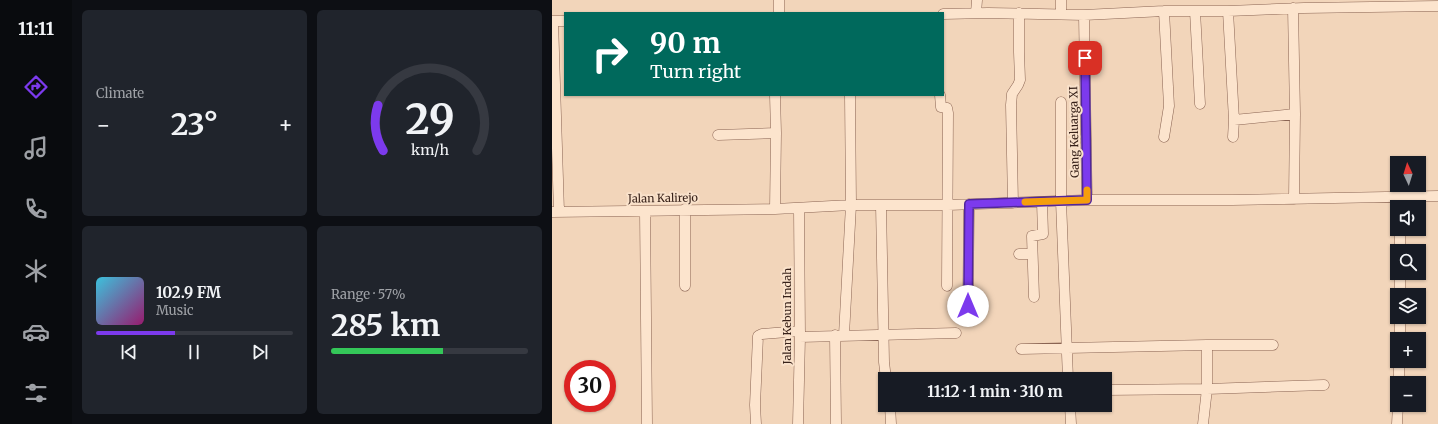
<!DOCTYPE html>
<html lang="en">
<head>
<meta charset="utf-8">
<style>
  body { margin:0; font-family:Merriweather,serif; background:#20242c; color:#f1f3f6; height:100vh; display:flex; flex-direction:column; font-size:15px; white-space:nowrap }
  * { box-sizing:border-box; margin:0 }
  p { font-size:13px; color:#9ea1a6 }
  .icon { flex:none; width:22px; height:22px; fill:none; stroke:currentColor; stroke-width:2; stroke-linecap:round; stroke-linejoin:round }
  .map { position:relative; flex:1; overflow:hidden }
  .sheet { display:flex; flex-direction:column; gap:10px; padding:10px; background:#0d0f14; width:480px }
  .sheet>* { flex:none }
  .top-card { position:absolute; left:12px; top:12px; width:380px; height:84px; border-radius:0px; box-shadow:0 1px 3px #0004; background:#00695c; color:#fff; overflow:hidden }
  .needle { width:26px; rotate:356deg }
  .buttons { position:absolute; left:838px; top:156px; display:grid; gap:8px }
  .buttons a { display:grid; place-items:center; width:36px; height:36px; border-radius:0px; background:#171b24; box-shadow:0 1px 3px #0004; font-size:20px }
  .speed { position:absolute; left:12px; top:360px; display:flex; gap:8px; font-size:20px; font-weight:700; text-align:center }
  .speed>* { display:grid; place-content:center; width:52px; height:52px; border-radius:50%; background:#171b24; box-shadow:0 1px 3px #0004; line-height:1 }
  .speed .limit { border:6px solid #d22; background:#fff; color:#111 }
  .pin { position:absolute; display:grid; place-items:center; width:34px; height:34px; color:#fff; margin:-17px; border-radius:8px; box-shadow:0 2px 6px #0006 }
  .me { position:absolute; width:44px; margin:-22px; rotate:0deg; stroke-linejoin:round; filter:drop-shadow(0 0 3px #0008) }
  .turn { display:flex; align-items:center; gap:14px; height:84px; padding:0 20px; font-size:18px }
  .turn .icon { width:52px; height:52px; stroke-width:2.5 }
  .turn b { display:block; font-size:28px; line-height:34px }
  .big { font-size:30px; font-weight:700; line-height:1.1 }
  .sheet .card { flex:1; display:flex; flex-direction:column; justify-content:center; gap:6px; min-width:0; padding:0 14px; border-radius:6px; background:#20242c }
  .sheet .dial { align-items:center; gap:0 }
  .dial svg { height:104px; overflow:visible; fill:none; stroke:#363941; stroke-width:7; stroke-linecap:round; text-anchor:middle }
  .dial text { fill:#f1f3f6; stroke:none }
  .song { display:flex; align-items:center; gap:12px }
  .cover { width:48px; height:48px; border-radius:6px; background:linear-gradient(135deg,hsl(190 70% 55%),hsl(320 70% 35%)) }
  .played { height:4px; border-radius:2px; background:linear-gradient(90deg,#7c3aed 40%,#363941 40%) }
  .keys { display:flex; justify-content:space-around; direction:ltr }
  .heat { display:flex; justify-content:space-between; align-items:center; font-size:22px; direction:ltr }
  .charge { height:6px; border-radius:3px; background:linear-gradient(90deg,#34c759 57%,#363941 0) }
  .sheet .tiles { flex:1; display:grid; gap:10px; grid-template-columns:repeat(2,1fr) }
  .trip { position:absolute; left:326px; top:372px; width:234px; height:40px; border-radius:0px; background:#171b24; box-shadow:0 1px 3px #0004; font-weight:700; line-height:40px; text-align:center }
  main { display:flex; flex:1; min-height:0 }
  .menu { display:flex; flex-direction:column; width:72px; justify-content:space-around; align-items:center; background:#090b0e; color:#9ea1a6 }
  .menu .icon { width:28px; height:28px }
  .menu .on { color:#7c3aed }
  .menu b { font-size:18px; color:#f1f3f6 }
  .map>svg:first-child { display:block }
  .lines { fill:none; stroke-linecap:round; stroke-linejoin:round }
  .minor-casing { stroke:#8a6453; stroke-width:11 }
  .minor { stroke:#fce4cd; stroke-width:10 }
  .route-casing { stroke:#51269a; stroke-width:10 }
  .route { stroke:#7c3aed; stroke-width:7 }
  .slow { stroke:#f59e0b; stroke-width:7 }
  .labels { text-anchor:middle; stroke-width:4; stroke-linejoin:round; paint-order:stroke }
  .street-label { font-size:11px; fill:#372119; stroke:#f9e1ca }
</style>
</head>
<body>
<main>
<nav class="menu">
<b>11:11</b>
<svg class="icon on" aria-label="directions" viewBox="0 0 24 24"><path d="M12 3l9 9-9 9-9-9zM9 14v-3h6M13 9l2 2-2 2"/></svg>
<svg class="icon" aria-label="music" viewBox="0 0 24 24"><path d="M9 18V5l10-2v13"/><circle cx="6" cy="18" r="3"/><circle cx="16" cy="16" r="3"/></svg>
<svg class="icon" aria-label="phone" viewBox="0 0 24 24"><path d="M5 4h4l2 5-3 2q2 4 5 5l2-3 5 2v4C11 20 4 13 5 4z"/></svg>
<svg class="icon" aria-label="climate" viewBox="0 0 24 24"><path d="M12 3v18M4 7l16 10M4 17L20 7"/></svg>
<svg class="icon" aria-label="car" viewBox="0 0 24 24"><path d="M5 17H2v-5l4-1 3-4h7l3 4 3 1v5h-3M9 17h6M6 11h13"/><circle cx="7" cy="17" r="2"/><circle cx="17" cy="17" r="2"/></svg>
<svg class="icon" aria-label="filters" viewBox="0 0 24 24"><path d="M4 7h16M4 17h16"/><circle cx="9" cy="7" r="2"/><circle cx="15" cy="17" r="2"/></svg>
</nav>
<section class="sheet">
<div class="tiles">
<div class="card"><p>Climate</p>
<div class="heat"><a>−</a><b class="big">23°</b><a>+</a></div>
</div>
<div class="card dial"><svg viewBox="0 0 100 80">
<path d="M14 69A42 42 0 1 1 86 69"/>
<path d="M14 69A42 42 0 0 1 10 34" stroke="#7c3aed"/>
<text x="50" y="56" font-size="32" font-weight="700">29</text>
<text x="50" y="72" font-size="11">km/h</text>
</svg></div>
<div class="card">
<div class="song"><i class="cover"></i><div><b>102.9 FM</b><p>Music</p></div></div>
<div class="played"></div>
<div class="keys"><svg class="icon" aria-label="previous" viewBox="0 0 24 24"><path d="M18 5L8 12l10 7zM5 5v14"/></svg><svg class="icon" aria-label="pause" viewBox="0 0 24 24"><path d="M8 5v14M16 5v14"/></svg><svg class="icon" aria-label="next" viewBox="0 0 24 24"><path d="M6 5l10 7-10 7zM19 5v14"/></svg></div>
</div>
<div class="card"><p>Range · 57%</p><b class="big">285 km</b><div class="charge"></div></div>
</div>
</section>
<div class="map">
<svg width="886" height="424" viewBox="0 0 886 424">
  <rect width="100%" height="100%" fill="#f2d5ba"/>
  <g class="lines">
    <!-- minor casing -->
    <g class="minor-casing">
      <path id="minor" d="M509,0V14
        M741,8L743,114L742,199
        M643,11L648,104
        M676,11L682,120L681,137
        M227,13V0
        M424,13L425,0
        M391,14L436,13L532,15L612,11H676L752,8L886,6
        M532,15L535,200
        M0,21H13
        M1,21L7,212
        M223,95L224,133L223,209
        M388,95L389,107L395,108L396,113L395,286
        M509,102V201L516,379
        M682,120L743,114
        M166,135L224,133
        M612,137L617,106L612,11
        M848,197V207
        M461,203L459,105L460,94L466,85L468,80L467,52V13
        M329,205L332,362L334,379
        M93,211L95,424
        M0,212L223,209L299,205H396L535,200H680L886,196
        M848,229V251
        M467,254H480
        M848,273V295
        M133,286V209
        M482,297L480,236L491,234L490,202
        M416,306L417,204
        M283,335L284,424
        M292,335L299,205L298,95
        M248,337L404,333
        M848,339V317
        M469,349L655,345H721
        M847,383V361
        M553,390L655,389L772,385
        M338,405L339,424
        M518,405L519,424
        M204,424L203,405L206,336L210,334L248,331
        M246,424L248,337L247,208
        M651,424L655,389V345
        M845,424L846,405"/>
    </g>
    <!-- minor -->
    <use href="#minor" class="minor"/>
  </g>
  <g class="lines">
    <!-- route casing -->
    <g class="route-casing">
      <path id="route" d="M416,306L417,204L535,200L533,58"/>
    </g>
    <!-- route -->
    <use href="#route" class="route"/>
    <!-- slow -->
    <path class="slow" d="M473,202L535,200V190"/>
  </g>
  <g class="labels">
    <!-- street labels -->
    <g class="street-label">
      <text transform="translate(522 132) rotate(-91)" y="4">Gang Keluarga XI</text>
      <text transform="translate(111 198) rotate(-1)" y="4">Jalan Kalirejo</text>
      <text transform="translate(235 316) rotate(-90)" y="4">Jalan Kebun Indah</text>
    </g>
  </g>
</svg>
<div class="buttons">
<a><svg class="needle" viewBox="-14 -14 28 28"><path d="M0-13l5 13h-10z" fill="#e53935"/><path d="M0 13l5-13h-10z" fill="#9ea1a6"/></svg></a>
<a><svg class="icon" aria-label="sound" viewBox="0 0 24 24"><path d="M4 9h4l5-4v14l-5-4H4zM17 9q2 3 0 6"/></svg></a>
<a><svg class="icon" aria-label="search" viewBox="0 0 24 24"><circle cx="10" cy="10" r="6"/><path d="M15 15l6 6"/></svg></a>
<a><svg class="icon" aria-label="layers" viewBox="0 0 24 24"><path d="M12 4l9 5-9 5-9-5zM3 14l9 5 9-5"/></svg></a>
<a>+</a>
<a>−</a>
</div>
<div class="speed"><div class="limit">30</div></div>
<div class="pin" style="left:533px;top:58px;background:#d93025"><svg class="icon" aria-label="arrive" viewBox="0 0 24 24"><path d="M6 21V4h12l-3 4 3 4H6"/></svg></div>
<svg class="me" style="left:416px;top:306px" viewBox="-20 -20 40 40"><circle r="19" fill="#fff"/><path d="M0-13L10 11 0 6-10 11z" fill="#7c3aed"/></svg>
<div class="trip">11:12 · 1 min · 310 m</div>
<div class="top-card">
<div class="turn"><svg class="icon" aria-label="right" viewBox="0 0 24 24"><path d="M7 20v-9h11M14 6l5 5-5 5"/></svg><div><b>90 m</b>Turn right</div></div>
</div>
</div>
</main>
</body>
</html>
